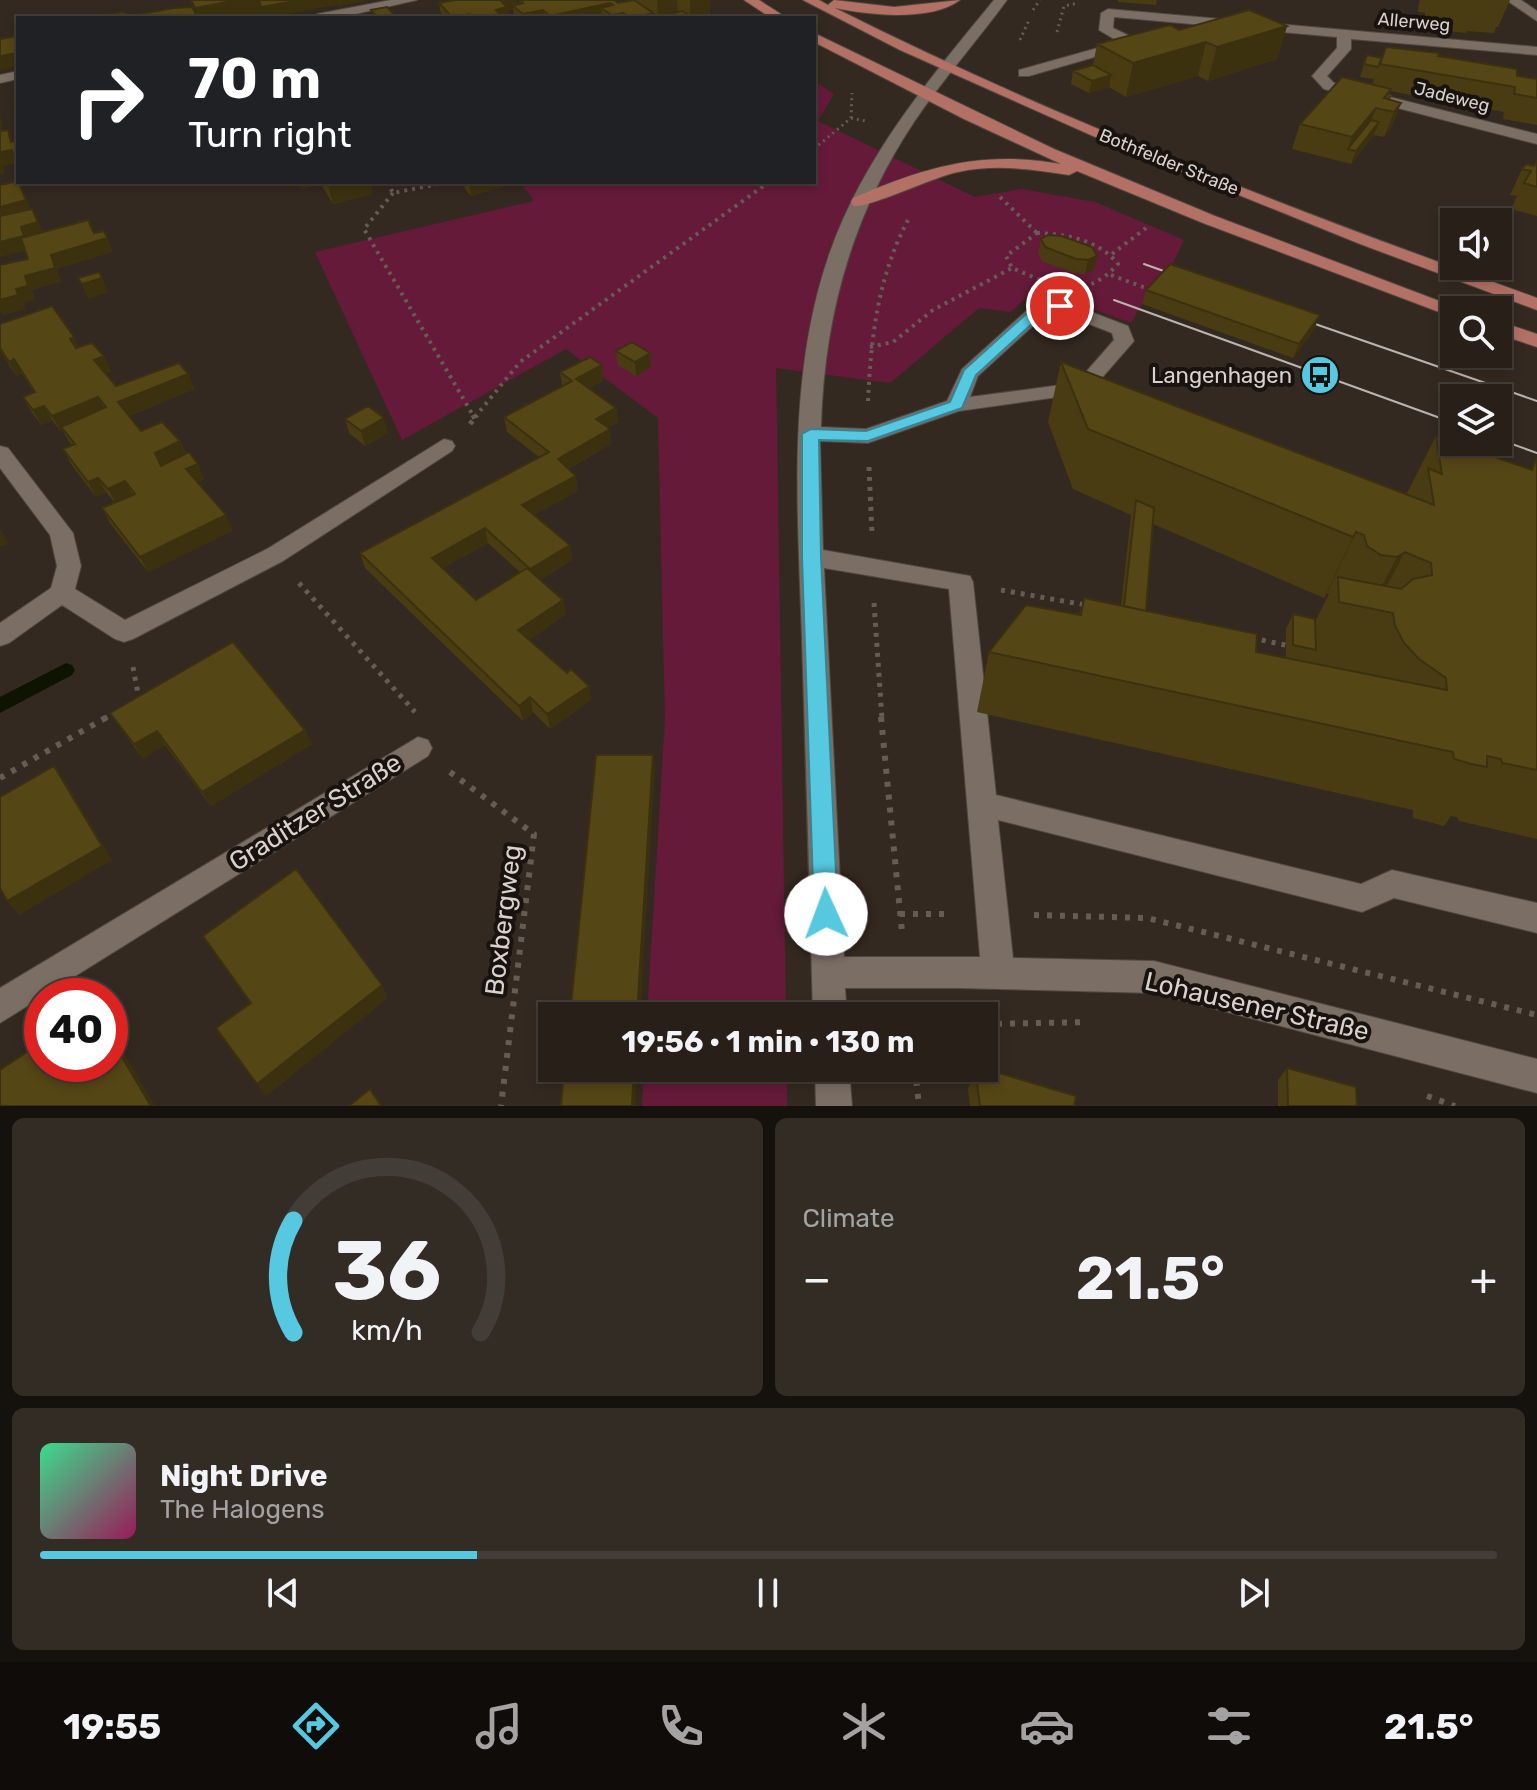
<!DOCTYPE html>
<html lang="en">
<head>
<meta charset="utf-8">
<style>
  body { margin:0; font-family:Rubik,sans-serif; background:#332c25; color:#f1f3f6; height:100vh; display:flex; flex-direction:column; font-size:30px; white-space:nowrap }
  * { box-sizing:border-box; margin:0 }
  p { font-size:26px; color:#a4a2a2 }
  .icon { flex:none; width:44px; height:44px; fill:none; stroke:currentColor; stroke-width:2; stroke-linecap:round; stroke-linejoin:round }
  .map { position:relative; height:1106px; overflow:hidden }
  .drawer { display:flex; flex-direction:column; gap:12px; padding:12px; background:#15110d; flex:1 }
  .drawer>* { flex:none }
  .top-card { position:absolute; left:16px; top:16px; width:800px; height:168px; border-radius:0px; box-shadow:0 4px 12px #0003,0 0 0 2px #433d37; background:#202124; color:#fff; overflow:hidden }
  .buttons { position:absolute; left:1440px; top:208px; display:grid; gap:16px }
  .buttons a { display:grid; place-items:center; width:72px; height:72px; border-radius:0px; background:#271f18; box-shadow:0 4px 12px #0003,0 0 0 2px #433d37; font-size:40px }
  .speed { position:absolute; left:24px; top:978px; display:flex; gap:16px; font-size:40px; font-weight:700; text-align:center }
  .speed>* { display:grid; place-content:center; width:104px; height:104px; border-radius:50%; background:#271f18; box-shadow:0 4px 12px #0003,0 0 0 2px #433d37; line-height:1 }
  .speed .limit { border:12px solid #d22; background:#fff; color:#111 }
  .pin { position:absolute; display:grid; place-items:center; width:68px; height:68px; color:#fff; margin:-34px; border:4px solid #fff; border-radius:50%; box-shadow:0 2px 8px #0007 }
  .me { position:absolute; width:88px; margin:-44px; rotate:358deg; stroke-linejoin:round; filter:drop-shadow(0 0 6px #0008) }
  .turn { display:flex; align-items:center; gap:28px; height:168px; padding:0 40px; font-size:36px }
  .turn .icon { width:104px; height:104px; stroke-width:2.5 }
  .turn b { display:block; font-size:56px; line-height:68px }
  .big { font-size:60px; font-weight:700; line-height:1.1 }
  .drawer .card { flex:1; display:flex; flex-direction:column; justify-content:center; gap:12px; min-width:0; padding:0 28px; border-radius:12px; background:#332c25 }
  .drawer .dial { align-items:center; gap:0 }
  .dial svg { height:208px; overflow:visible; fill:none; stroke:#433d37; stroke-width:7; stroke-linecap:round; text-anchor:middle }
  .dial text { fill:#f1f3f6; stroke:none }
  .song { display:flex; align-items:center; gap:24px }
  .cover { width:96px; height:96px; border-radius:12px; background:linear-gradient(135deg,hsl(150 70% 55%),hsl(330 70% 35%)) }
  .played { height:8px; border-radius:4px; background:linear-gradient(90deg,#56c9e1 30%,#433d37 30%) }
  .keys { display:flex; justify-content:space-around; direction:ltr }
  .heat { display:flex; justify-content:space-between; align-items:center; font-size:44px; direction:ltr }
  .drawer .tiles { flex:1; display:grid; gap:12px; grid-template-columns:1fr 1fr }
  .card:last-child { grid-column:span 2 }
  .trip { position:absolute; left:538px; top:1002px; width:460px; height:80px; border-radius:0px; background:#271f18; box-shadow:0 4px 12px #0003,0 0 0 2px #433d37; font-weight:700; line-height:80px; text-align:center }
  .menu { display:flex; height:128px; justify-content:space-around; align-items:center; background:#100c0a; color:#a4a2a2 }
  .menu .icon { width:56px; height:56px }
  .menu .selected { color:#56c9e1 }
  .menu b { font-size:36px; color:#f1f3f6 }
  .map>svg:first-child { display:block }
  .green { fill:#651a39 }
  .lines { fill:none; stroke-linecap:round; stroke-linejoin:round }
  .stream { fill:#0e1400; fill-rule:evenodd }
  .minor-casing { stroke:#504740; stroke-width:2 }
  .major-casing { stroke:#504740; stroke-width:2 }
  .path-far3 { stroke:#665c54; stroke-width:3; stroke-dasharray:2 4; stroke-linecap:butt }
  .path-far2 { stroke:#665c54; stroke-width:4; stroke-dasharray:3 5; stroke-linecap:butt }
  .path-far1 { stroke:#665c54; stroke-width:5; stroke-dasharray:4 6; stroke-linecap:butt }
  .path { stroke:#665c54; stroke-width:6; stroke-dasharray:5 8; stroke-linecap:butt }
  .minor { fill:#7b6e64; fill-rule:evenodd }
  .major { fill:#b27164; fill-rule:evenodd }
  .tram { stroke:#bcb5af; stroke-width:2 }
  .wall { fill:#493c12; fill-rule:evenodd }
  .shaded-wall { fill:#3c310f }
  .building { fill:#554615; stroke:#3c310f; stroke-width:2 }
  .route { fill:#56c9e1; stroke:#388392; stroke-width:2 }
  .labels { text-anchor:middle; stroke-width:8; stroke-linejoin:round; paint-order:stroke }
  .far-street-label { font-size:18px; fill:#d8d1cc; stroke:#18130f }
  .poi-label { font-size:22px; fill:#d8d1cc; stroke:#18130f; text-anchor:end }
  .near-street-label { font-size:26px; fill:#d8d1cc; stroke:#18130f }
</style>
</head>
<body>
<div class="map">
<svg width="1537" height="1106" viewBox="0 0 1537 1106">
  <rect width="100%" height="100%" fill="#342920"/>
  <!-- green -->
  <path class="green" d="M814,81L834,94L818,121L975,197L1022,189L1095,202L1184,240L1166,278L1142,304L1131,323L1036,288L1011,312L979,308L890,383L776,368L786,1016H647L665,719L658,418L566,349L402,440L315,252L534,201L520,182H814Z
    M644,1068H787V1106H642Z"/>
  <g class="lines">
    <!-- stream -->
    <path class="stream" d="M66,663L72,665L75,670L72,675L0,713V697Z"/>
    <!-- minor casing -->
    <g class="minor-casing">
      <path id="minor" d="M391,0H417L338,18H310L317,14Z
        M994,0H1007C977,41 943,79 914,122C852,215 824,316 821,427L866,429L947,401L962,369L1034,304L1060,300L1128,326L1134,341L1093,388L1079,394L959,411L868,443L820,441L823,550L970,576L973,582L996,795L1361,884L1392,870L1537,903V933L1394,898L1362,912L998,820L1013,958L1154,961L1537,1059V1093L1154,993L957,988H845L847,1016H813C810,891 806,766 802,641C798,512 786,377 830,252C864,156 930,78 994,0ZM1058,312L1112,333L1114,340L1079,380L1068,384L970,397L978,376L1047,313ZM824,568L949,589L980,957H844Z
        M1506,0H1521L1537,11V21Z
        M1108,9L1537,47V55L1351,39V49L1327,76L1334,83L1537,134V144L1324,89L1312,76L1337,48V37L1114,17L1113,28L1136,39V45L1029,76H1019V70L1119,42L1099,30L1101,13Z
        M18,71V79L0,83V75Z
        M444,439L452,441L455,446L452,451L283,561L133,639L124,642L115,639L62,605L9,643L0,646V623L51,588L57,566L50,535L0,468V446L8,448L73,533L81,566L75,589L125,620L267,549Z
        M418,737L428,740L432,748L428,756L0,1023V988Z
        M815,1068H849L852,1106H816Z"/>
    </g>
    <!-- major casing -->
    <g class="major-casing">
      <path id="major" d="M744,0H759L787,18H771Z
        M803,0H819L828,5L834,0L894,7L960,0C931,22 869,15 835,8C1061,122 1300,212 1537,298V310L1360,244L1093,136L900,50Z
        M814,33L1054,149L1215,216L1463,310H1454V317L1447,315L1203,223L1077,171L1069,175C1032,169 995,164 958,172C936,176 867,209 853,206L851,202L853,198C925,167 982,150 1061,164L964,119L814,42Z
        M1498,321L1537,334V347L1498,334Z"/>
    </g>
    <!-- path-far3 -->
    <path class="path-far3" d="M1033,10L1040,0
      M1057,32L1064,6L1079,3
      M1020,40L1029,20
      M851,118L866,121
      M814,149L851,118L852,93
      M443,183L448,182"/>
    <!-- path-far2 -->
    <path class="path-far2" d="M387,182L393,193L448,182
      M393,193L364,229L474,417
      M1000,197L1037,233
      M1037,233C1066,234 1099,240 1118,264C1083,303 1053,285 1012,268L1006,256Z
      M1112,254L1146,228
      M1111,275L1151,290
      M870,347L893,342L933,310L1012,268
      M868,401C871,336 878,276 909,218
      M475,417L520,362L769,182"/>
    <!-- path-far1 -->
    <path class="path-far1" d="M473,415L475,419
      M470,424L477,415
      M869,467L872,533
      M299,583L415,712
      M1001,590L1086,605
      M874,603L882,719
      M1252,638L1290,646
      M133,667L139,699
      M104,719L116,712"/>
    <!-- path -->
    <path class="path" d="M881,717L902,932
      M450,772L534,834L501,1106
      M0,778L107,717
      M900,914H952
      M1034,915L1147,918L1537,1015
      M984,1024L1087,1022
      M915,1068L919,1106
      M1427,1096L1455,1106"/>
    <!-- minor -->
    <use href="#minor" class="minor"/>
    <!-- major -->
    <use href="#major" class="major"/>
    <!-- tram -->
    <path class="tram" d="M1144,264L1186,279
      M1114,300L1454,423
      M1295,317L1537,401
      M1498,439L1537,453"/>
  </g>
  <!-- wall -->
  <path class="wall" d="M516,0L517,4H520L519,0H614L618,3L635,0H710V18H659L653,14V18H602V17L515,18L513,9L508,10L509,18H420L441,14L439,3Z
    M1118,0H1157L1156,5L1118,2Z
    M1420,0H1510L1498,27H1496L1494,33L1467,31L1466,33L1429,29L1425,13L1418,12V7Z
    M1287,26L1277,59L1208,81L1198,76L1126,97L1109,87L1089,93L1071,84L1073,71L1093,65L1097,44L1179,30Z
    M1367,55L1382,58L1438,56L1517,76L1537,79V125L1503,119L1504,112L1390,91L1389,94L1392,95L1390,100L1401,103L1391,128L1384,137L1374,135L1351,164L1292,149L1300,124L1372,85L1377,71L1374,79L1360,77Z
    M1537,160V216L1511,209L1517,196L1510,195L1522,169L1534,166Z
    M297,182H370L373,194L333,204L321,184L301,189Z
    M464,182H516L517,183L471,196L465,189Z
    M1041,239L1092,247L1094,270L1085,274L1073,273L1042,261L1038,253Z
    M1146,290L1314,330L1293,358L1142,304Z
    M0,324L104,356L111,371L105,373L116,386L188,374L194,389L129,416L141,431L180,441L186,454L204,479L197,482L233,530L148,572L110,523L102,508L115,503L106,492L96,497L71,464L63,449L72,446L62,430L60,431L52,420L41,425L31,411L23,397L34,392L22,374L16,376L0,350Z
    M616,351L650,353L651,367L636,376L618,365Z
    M1061,362L1406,495L1436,436L1530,470L1536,459L1537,460V839L1459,821L1457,817L1451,816L1444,826L1429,822L1413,818V810L977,712L989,652L1079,615L1084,598L1121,606L1131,515L1073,489L1048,422ZM1153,524L1324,598L1327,593L1329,594L1315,622L1293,614L1286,629V658L1256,652L1146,611Z
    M560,372L604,380L589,388L616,408L618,422L608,428L611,444L568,469L578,491L534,515L570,545L572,560L540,580L563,600L566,614L529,640L567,673L589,686L591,700L550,729L533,712L523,721L365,568L360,553L539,457L507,432L504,417L562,386ZM488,543L520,572L476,600L443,568Z
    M345,419L388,433L365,446L349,433Z
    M110,713L305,730L312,744L211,806L165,745L143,759Z
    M975,1068H982L1074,1106H970L968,1089Z
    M1287,1068L1357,1106H1278V1080Z"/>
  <!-- shaded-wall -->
  <path class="shaded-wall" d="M238,0H259L264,18H198L195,8Z
    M301,0H336L337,5L264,18L261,7Z
    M336,0H370L338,6Z
    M492,0H516L518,9L513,6V9L508,10L509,18H481Z
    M657,0H677L678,14L658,18Z
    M690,0H710V18H690Z
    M610,3L611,14L601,8L602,17L550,18V16Z
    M543,10L545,18H524L523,14Z
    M623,13V18H612V15Z
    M653,13V18H632Z
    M470,14V18H452V17Z
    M1287,26L1277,59L1208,81L1217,47Z
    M1206,42L1198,76L1126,97L1133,63Z
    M18,53V66L0,70V56Z
    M1111,75L1109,88L1089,93L1092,81Z
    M1401,103L1391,128L1384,137L1394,112Z
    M1376,108L1367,133L1348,149L1343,163L1352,137Z
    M1379,122L1374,135L1351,164L1356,151Z
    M12,150L18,154V165L17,163L3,166L5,173L0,174V152Z
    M19,182L33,214L0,222V207Z
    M299,182H320L321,184L301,189Z
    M327,182H370L373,194L333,204Z
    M469,182H516L517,183L471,196Z
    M38,222L45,236L31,249L0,257V242L21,227Z
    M104,231L113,252L57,269L61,282L32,290L35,300L24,303L25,309L3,315L0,311V300L16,289L25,276L51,255Z
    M1097,256L1094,270L1085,274L1088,260Z
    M102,278L108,292L88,299L82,284Z
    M1320,315L1314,330L1293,358L1299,344Z
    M74,337L81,352L77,354L70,339Z
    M650,353L651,367L636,376L635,362Z
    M104,356L111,371L101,374L94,360Z
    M14,359L22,374L16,376L9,362Z
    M602,365L604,380L578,393L576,379Z
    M188,374L194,389L126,417L118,402Z
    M98,397L106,412L60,431L52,416Z
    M44,406L52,420L41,425L33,410Z
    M616,408L618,422L598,434L596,419Z
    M384,418L388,433L365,446L361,431Z
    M610,429L611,444L560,473L558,459Z
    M180,441L186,456L162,467L155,453Z
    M198,464L204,479L193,484L186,469Z
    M576,476L578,491L525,520L522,505Z
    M98,478L106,492L96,497L88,482Z
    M125,481L133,496L116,504L108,489Z
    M226,515L233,530L148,572L140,557Z
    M485,528L488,543L436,572L432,558Z
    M0,529L9,543L0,547Z
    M1356,532L1327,593L1324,598L1353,537Z
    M570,545L572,560L533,584L530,569Z
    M1405,552L1374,609H1370L1397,557Z
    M563,600L566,614L521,645L518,630Z
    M589,686L591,700L550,729L547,714Z
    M530,697L533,712L523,721L519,706Z
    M305,730L312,744L211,806L202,792Z
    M157,731L165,745L143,759L134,744Z
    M653,755L655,769L640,1016H637Z
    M54,766L65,781L112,860L19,915L7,901Z
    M382,985L388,998L266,1096L257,1084Z
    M110,1030L155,1106H151L110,1037Z
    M634,1068H637L635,1106H632Z"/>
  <!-- building -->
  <path class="building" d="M191,0H238L195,8Z
    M259,0H301L261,7Z
    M455,0H500L507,7L496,10L500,14L481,18H474L470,14L452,17L439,3Z
    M520,0H614L618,3L634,0L653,13L632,18L623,13L612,15L601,8L613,5L610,3L550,16L543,10L523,14L513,6L523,3Z
    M192,7L198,18L94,17L123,12L130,16L174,8Z
    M387,7L397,18H378L371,10Z
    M1249,10L1287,26L1217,47L1206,42L1133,63L1097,44L1170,25L1179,30Z
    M682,11L693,18H660L658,17Z
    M441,14L445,18H420Z
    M18,36V53L0,56V39Z
    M1386,47L1439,53L1438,56L1517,69V76L1537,79V98L1514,94L1515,87L1380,64Z
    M1367,55L1382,58L1378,67L1364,64Z
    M1093,65L1111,75L1092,81L1073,71Z
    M1342,77L1391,89L1384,98L1401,103L1394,112L1376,108L1352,137L1300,124Z
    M14,101H18V112L17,113Z
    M0,118L2,131L8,130L11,142L18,140V154L13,155L12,150L0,152Z
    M1371,120L1379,122L1356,151L1348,149Z
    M1537,160V187L1524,183L1531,171L1522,169L1526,164L1534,166Z
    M18,181L26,200L0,207V185Z
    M32,209L38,222L21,227L24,236L0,242V216Z
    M88,220L94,233L104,231L107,238L51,255L55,268L25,276L28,286L16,289L18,295L0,300V265L28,259L21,238Z
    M1048,235L1062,236L1092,247L1097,256L1088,260L1076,259L1045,247L1041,239Z
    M1170,264L1320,315L1299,344L1146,290Z
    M99,272L102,278L82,284L78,278Z
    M52,306L74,337L70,339L76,348L92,343L104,356L94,360L116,386L179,363L188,374L118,402L141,431L162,422L180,441L155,453L161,466L189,452L198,464L186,469L226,515L140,557L102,508L135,494L125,481L108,489L98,478L88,482L63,449L75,444L61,427L106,407L98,397L52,416L44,406L33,410L23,397L35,392L14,359L9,362L0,348V324Z
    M632,342L650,353L635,362L616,351Z
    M590,357L602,365L576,379L616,408L596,419L610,429L558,459L576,476L522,505L570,545L530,569L485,528L432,558L476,600L527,568L563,600L518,630L567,673L571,669L589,686L547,714L530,697L519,706L360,553L549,452L504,417L572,381L560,372Z
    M1061,362L1434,505L1428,468L1442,474L1436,436L1532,470L1536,459L1537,460V770L1502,763L1501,759L1487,756V767L1471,764L1454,759L1453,752L989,652L1026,605L1081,615L1084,598L1257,634L1256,652L1447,690L1446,678L1419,659L1404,643L1395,626L1393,613L1339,602L1338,577L1401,589L1413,579L1432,575L1431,563L1405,552L1397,557L1381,555L1367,546L1364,535L1356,532L1353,537L1088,429Z
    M368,406L384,418L361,431L345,419Z
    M1136,500L1154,508L1146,611L1124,606Z
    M1293,614L1315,619L1316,650L1293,645Z
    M233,642L305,730L202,792L157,731L134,744L110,713Z
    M596,755H653L637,1016H570Z
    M54,766L102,846L7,901L0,888V797Z
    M296,869L382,985L257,1084L216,1028L251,1003L203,936Z
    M110,1037L151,1106H0V1070L42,1042V1064H110Z
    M564,1068H634L632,1106H561Z
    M975,1068H982L1076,1096L1074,1106H980Z
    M1287,1068L1356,1087L1357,1106H1288Z
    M370,1089L381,1106H349Z"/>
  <!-- route -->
  <path class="route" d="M1060,302L1067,306L1065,309L1045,312L976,375L962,408L868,441L819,440L821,557L838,914L834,921L826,925L818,921L814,914L802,557V434L811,429L866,431L950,402L964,370L1036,305Z"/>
  <!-- icons -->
  <defs>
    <g id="bus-disc" transform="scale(2)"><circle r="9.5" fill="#56c9e1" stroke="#18130f"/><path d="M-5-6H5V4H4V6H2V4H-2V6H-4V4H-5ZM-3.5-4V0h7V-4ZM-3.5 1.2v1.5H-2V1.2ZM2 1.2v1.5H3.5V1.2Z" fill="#111"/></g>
  </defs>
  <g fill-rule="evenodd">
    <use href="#bus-disc" x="1320" y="375"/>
  </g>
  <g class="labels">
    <!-- far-street labels -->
    <g class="far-street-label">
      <text transform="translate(1414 22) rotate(5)" y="6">Allerweg</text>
      <text transform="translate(1452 97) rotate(14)" y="6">Jadeweg</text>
      <text transform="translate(1169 162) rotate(22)" y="6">Bothfelder Straße</text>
    </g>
    <!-- poi labels -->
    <g class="poi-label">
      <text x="1292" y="383">Langenhagen</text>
    </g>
    <!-- near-street labels -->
    <g class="near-street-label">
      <text transform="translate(315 812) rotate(-32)" y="9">Graditzer Straße</text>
      <text transform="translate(503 920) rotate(-83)" y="9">Boxbergweg</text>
      <text transform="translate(1257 1006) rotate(13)" y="9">Lohausener Straße</text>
    </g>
  </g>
</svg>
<div class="buttons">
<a><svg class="icon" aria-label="sound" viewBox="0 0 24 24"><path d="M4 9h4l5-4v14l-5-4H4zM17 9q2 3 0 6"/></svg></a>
<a><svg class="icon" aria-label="search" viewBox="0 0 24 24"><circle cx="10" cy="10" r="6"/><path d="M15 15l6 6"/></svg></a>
<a><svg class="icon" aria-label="layers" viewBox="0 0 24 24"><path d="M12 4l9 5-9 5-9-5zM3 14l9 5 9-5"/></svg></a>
</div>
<div class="speed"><div class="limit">40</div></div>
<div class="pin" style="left:1060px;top:306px;background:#d93025"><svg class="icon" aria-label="arrive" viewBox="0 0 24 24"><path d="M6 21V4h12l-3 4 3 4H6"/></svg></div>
<svg class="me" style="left:826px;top:914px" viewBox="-20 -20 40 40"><circle r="19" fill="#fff"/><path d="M0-13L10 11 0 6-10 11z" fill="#56c9e1"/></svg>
<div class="trip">19:56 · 1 min · 130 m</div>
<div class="top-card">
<div class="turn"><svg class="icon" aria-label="right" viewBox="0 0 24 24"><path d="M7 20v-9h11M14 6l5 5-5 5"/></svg><div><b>70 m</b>Turn right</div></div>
</div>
</div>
<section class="drawer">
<div class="tiles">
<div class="card dial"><svg viewBox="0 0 100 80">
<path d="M14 69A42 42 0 1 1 86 69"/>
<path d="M14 69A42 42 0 0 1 14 26" stroke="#56c9e1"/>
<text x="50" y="56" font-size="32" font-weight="700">36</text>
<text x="50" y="72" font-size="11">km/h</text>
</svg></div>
<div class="card"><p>Climate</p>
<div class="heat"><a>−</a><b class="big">21.5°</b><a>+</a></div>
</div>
<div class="card">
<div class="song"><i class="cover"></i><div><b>Night Drive</b><p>The Halogens</p></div></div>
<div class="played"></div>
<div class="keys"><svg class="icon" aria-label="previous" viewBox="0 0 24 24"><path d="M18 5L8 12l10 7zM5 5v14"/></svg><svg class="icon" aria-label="pause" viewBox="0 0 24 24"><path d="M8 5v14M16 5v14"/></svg><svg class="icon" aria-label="next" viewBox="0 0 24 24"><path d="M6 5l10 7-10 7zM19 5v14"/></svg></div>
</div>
</div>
</section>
<nav class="menu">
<b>19:55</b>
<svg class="icon selected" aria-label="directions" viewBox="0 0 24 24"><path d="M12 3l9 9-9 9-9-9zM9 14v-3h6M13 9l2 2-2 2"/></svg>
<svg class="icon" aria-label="music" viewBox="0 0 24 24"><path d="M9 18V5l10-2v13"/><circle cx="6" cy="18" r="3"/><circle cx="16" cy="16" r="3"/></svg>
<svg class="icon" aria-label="phone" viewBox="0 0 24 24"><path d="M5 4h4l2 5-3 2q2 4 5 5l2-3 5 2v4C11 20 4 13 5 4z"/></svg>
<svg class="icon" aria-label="climate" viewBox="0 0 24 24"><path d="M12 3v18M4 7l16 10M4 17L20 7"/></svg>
<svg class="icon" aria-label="car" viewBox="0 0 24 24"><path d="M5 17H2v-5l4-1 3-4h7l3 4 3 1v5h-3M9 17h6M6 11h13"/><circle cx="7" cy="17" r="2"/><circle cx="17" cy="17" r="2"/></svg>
<svg class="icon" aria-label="filters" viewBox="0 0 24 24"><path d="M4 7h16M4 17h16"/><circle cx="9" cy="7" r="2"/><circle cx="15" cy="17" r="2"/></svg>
<b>21.5°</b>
</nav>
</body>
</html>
